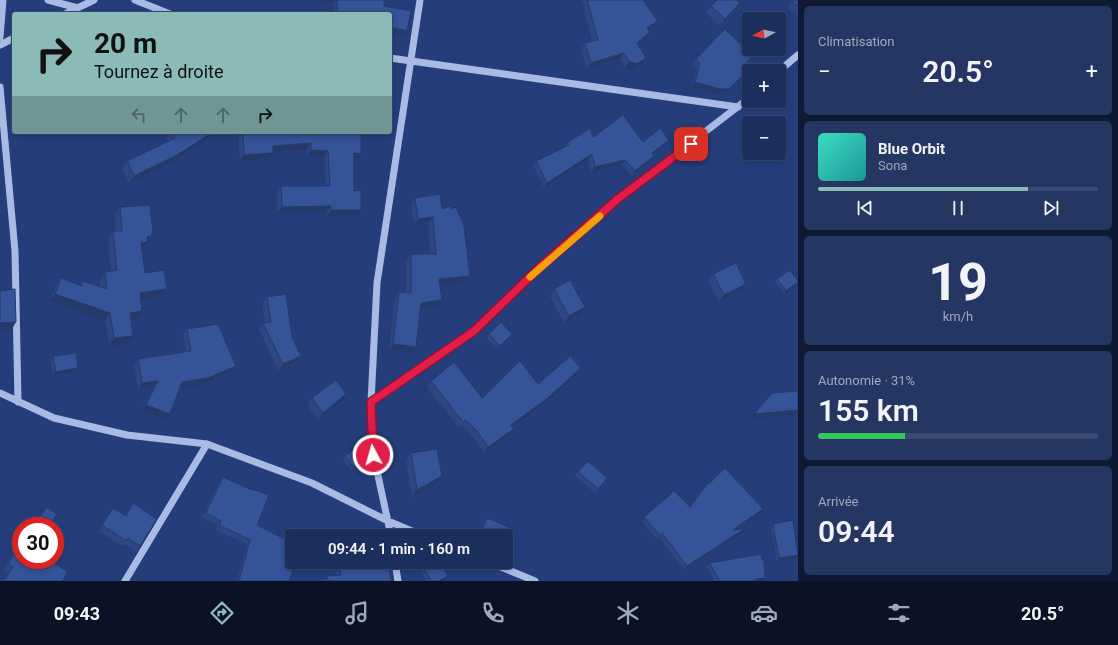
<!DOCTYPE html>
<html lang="fr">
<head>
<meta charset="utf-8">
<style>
  body { margin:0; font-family:Roboto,sans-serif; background:#253662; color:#f1f3f6; height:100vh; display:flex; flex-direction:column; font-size:15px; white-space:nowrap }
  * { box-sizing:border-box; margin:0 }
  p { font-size:13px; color:#a0a8bb }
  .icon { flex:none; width:22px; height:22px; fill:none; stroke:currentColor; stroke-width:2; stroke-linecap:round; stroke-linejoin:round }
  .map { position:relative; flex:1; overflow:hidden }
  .side { display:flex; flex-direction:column; gap:6px; padding:6px; background:#0f1933; width:320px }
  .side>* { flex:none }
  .guide { position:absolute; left:12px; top:12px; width:380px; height:122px; border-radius:4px; box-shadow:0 2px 6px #0003,0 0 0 1px #3a4a72; background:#8bbbb9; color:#111; overflow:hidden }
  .needle { width:26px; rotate:262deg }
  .controls { position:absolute; left:742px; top:12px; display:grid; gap:8px }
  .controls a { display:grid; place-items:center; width:44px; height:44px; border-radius:4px; background:#1c2e5c; box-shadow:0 2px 6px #0003,0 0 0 1px #3a4a72; font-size:20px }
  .speed { position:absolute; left:12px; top:517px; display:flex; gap:8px; font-size:20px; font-weight:700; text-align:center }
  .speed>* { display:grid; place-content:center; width:52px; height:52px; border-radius:50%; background:#1c2e5c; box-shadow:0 2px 6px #0003,0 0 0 1px #3a4a72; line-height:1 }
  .speed .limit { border:6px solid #d22; background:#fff; color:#111 }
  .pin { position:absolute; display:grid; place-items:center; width:34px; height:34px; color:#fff; margin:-17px; border-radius:8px; box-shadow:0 2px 6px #0006 }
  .me { position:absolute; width:44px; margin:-22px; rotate:354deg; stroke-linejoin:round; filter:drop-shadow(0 0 3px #0008) }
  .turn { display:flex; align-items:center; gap:14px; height:84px; padding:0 16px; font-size:18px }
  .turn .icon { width:52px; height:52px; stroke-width:2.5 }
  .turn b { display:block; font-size:28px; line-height:34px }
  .lanes { display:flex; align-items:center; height:38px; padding:0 16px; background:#0003; justify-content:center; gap:20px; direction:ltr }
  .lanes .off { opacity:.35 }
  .big { font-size:30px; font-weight:600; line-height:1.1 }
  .side .tile { flex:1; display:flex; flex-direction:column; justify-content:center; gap:6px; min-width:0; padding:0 14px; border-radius:6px; background:#253662 }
  .side .dial { align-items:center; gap:0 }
  .dial b { font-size:52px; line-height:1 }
  .song { display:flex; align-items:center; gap:12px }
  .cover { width:48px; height:48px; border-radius:6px; background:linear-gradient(135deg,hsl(170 70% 55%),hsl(180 70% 35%)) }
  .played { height:4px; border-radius:2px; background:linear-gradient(90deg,#8bbbb9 75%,#3a4a72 75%) }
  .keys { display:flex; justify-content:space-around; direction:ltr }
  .heat { display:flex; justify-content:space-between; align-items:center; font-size:22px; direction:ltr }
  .charge { height:6px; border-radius:3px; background:linear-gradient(90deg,#34c759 31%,#3a4a72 0) }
  .trip { position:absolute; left:285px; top:529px; width:228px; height:40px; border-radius:4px; background:#1c2e5c; box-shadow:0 2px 6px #0003,0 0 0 1px #3a4a72; font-weight:600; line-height:40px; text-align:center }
  .tab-bar { display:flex; height:64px; justify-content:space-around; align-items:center; background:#0b1225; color:#a0a8bb }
  .tab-bar .icon { width:28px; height:28px }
  .tab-bar .active { color:#8bbbb9 }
  .tab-bar b { font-size:18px; color:#f1f3f6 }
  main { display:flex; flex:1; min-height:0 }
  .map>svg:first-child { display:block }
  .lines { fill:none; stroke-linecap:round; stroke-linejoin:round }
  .minor { stroke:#a9bbe5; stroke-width:7 }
  .wall { fill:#2e4783 }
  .shaded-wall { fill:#253a6a }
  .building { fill:#355398; stroke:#253a6a }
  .route-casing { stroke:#92132f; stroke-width:10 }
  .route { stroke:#e11d48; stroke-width:7 }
  .slow { stroke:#f59e0b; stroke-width:7 }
</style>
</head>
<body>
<main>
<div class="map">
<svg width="798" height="581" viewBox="0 0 798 581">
  <rect width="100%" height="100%" fill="#253e7b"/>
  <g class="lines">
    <!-- minor -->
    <path class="minor" d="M48,0L78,8
      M135,0L170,14
      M65,14L94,0
      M0,37L3,0
      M0,45L14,38
      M390,58L738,107
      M779,71L798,55
      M0,87L15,251L18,402
      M0,393L54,418L127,435L207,444L312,483L388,521L424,536
      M371,402L474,331L540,267L619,198L749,98
      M391,536L371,443V402L377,283L420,0
      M395,562L398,581
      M489,562L535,581
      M125,581L207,444"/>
  </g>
  <!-- wall -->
  <path class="wall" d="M320,0H384V6L411,11L407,31L403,36L390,33V14H334L333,3L320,1Z
    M582,0H643L658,21L653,27L649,30L646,38L638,44L642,64L633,70L625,68L620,59L587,69L581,49L585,43L592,41Z
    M792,0H798V16L787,8Z
    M711,6L736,10L720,26L706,13Z
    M753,56L750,61L743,68V76L725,93L717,94L692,87L697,68L692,63L696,59Z
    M169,132H217L214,135L172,162L129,183L122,168L127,161L168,141L166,137Z
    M238,132H361V154L356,160H354V191L357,216H327V212L277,213V193L281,186H326L324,157L307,156V150L273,152V153L269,159L240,161Z
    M593,137L643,142L666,144L653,154L654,156L651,160L632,176L622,165L591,172L588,159L544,188L533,165L536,161L564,148L567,143Z
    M415,198L442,209L470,276L465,283L440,285L437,306L420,309L411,353L389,350L395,298L399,292L406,293V260L411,254H431L428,223L414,225L411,204Z
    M120,207L152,235V236L142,250L145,273L167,289L162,296L141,300L142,311L137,319L130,320L133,336L127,344L109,346L105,321L50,301L56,286L61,278L80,285L83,281L100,287V280L105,272L111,271L108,239L113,231H116L114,215Z
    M713,274L746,284L741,291L719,302L708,281Z
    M777,279L798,282L796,285L784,294L775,282Z
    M554,289L580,314L564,323L550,296Z
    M267,297L292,337L301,356L296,362L278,371L259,329L263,323H265L262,304Z
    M187,329L232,371L204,384L180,387L170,414L166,420L142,411L154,387L138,389L134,365L138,359L186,351L183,335Z
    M489,334L510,338L498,349L487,338Z
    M53,356L78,368L75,372L53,375L51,360Z
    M577,374L546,402L513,427L514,429L510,434L484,453L473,437L461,425L459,428L427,387L431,381L482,398Z
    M312,398L342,401L318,420L307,405Z
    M411,453L442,476L437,483L412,497L406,460Z
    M345,456L363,462L352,471L343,460Z
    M578,472L605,482L595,493L575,476Z
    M223,477L252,490V489L257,525L289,581H237L247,544L216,530L218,526L202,517L220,481Z
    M709,484L763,509L760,513L737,530L743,532L684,570L659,537L657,539L642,522L644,517L690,507Z
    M133,503L140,546L136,552L125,544L123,546L98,531L113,508L125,516Z
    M487,518L506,536H478L484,521Z
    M773,524L796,558L777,561L771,527Z
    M21,537V560L62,581H3L8,573L3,570L20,545L17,544Z
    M762,560L765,578L763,581H715L706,567L709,563Z
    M334,562H388L391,581H324L327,576L336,575Z
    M424,569L445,580L443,581H427L422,573Z"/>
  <!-- shaded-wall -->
  <path class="shaded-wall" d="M320,0H336L333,3L320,1Z
    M740,3L736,10L720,26L725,19Z
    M658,21L653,27L643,34L647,28Z
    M390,27L407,31L403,36L390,33Z
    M650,32L646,38L633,49L637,43Z
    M624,53L620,59L587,69L591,63Z
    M753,56L750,61L739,72L743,67Z
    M646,58L642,64L633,70L625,68L629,62Z
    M747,71L743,76L725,93L717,94L692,87L695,82Z
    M213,132H217L214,135L172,162L129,183L134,176Z
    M669,140L666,144L649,157L652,153Z
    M311,143L307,150L269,152L273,146Z
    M311,150L328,151L324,157L307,156Z
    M273,153L269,159L240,161L244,155Z
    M354,153L361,154L356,160H350Z
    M592,154L588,159L544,188L547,183Z
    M654,156L651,160L632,176L635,171Z
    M625,160L622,165L591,172L595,167Z
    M331,206L327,212L277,213L282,207Z
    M331,210H361L357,216H327Z
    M433,217L428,223L414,225L418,219Z
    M152,233H153L151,237L152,236L142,250L135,251L141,243Z
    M470,276L465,283L435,286L439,279Z
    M798,282L796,285L784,294L786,291Z
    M746,284L741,291L719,302L724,295Z
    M167,289L162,296L135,301L140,293Z
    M55,294L110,313L105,321L50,301Z
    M442,300L437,306L417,309L421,303Z
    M585,307L580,314L564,323L569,316Z
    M142,311L137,319L124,321L130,313Z
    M16,322L12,329L0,330V323Z
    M512,334L510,338L498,349L500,346Z
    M133,336L127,344L109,346L114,338Z
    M393,344L416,347L411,353L389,350Z
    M301,356L296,362L278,371L283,364Z
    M236,366L232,371L204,384L178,388L182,382Z
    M78,368L75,372L53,375L56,372Z
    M581,368L577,374L546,402L507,431L511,425Z
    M158,381L154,387L138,389L142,383Z
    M346,394L342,401L318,420L323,413Z
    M146,405L170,414L166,420L142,411Z
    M798,410V414L752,418L754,414Z
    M514,429L510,434L484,453L488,447Z
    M366,459L363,462L352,471L354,468Z
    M442,476L437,483L412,497L417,490Z
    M763,509L760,513L730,534L733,530Z
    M746,528L743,532L684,570L687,566Z
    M481,533L488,536H478Z
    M798,555L796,558L777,561L779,558Z
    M448,576L445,580L443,581H439Z
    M765,578L763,581H754L756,579Z"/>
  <!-- building -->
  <path class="building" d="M337,0H384V6L411,11L407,31L390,27V14H338Z
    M587,0H643L658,21L647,28L650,32L637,43L646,58L637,64L629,62L624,53L591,63L585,43L598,40Z
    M717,0H737L740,3L725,19L711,6Z
    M792,0H798V6L792,1Z
    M725,29L753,56L743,67L747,71L729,89H720L695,82L700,63L696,59Z
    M623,115L643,142L660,128L669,140L652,153L654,156L635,171L625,160L595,167L592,154L547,183L536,161L569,145L567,143L590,128L593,137Z
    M172,132H213L177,155L134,176L127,161L175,138Z
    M243,132H361V154L354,153V191L361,190V210H331V206L282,207L281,186H330L328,151L311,150V143L273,146V153L244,155Z
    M440,194L442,209L450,206L452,209L456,207L464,226L470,276L439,279L442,300L421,303L416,347L393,344L399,292L411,293V254H436L433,217L418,219L415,198Z
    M150,205L153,233H152V236L147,237L148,242L141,243L145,273L164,270L167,289L140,293L142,311L130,313L133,336L114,338L110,313L55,294L61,278L82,286L83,281L107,289L105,272L117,270L113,231H122L120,207Z
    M736,263L746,284L724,295L713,274Z
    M790,270L798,281V282L786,291L777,279Z
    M570,280L585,307L569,316L554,289Z
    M15,289L16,322L0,323V291Z
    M286,294L292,337L301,356L283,364L263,323L271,322L267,297Z
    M501,322L512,334L500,346L489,334Z
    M218,324L236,366L208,378L182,382L170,414L146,405L158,381L142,383L138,359L191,351L187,329Z
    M76,353L78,368L56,372L53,356Z
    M570,356L581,368L549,397L511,425L514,429L488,447L477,431L465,420L463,422L431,381L454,362L482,398L520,361L538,384Z
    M336,380L346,394L323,413L312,398Z
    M798,391V410L754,414L772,393Z
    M357,447L366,459L354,468L345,456Z
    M437,449L442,476L417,490L411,453Z
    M588,461L607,478L598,489L578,472Z
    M725,468L763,509L733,530L746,528L687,566L662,533L660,535L644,517L674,491L690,507L708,483L709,484Z
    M223,477L252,490V489L269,495L257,525L292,543V562H296L289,581H239L250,540L219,525L221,521L206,513Z
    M133,503L157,519L140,546L128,538L127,541L102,525L113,508L126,516Z
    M47,507L57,514L50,526H28L35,515L39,518Z
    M487,518L509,527L506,536H488L481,533Z
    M793,520L798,555L779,558L773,524Z
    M21,544V560H50L68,572L62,581H4L13,567L8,563Z
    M762,554V560H764L765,578L756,579V581H720L709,563Z
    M339,562H388L391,581H328L327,576L341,575Z
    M437,562H440L448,576L439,581H431L424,569Z"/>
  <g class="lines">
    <!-- route casing -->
    <g class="route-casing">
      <path id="route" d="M373,455L371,402L474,331L540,267L619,198L691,144"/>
    </g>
    <!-- route -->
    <use href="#route" class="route"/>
    <!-- slow -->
    <path class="slow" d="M530,277L600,216"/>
  </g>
</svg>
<div class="controls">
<a><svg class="needle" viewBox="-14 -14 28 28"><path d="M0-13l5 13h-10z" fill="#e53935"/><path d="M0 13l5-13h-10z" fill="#a0a8bb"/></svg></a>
<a>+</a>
<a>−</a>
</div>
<div class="speed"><div class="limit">30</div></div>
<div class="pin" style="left:691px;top:144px;background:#d93025"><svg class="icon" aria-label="arrive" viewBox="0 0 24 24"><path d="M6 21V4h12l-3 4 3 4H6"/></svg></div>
<svg class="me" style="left:373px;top:455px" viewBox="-20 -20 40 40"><circle r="17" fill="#e11d48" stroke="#fff" stroke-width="3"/><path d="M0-11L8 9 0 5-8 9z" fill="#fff"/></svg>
<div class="trip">09:44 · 1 min · 160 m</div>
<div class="guide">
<div class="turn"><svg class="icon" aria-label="right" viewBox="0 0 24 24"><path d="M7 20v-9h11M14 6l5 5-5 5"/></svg><div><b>20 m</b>Tournez à droite</div></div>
<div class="lanes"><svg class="icon off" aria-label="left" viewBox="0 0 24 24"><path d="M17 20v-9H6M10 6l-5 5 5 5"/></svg><svg class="icon off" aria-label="ahead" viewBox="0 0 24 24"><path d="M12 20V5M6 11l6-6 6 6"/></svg><svg class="icon off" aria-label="ahead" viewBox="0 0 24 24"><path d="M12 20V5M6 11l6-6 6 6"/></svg><svg class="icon" aria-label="right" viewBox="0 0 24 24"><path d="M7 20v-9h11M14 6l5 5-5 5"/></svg></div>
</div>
</div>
<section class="side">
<div class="tile"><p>Climatisation</p>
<div class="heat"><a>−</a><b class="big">20.5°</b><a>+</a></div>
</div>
<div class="tile">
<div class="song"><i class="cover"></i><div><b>Blue Orbit</b><p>Sona</p></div></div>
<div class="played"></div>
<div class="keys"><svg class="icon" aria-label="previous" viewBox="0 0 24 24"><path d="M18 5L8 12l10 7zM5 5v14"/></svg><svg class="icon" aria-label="pause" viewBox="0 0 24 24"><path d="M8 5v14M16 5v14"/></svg><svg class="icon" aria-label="next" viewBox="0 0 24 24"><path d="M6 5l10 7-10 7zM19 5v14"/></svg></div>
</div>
<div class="tile dial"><b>19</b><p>km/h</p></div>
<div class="tile"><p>Autonomie · 31%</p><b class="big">155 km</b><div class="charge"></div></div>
<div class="tile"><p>Arrivée</p><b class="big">09:44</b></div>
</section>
</main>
<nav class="tab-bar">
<b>09:43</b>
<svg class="icon active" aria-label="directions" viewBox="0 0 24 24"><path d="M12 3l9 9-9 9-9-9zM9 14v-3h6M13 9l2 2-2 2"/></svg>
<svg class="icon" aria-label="music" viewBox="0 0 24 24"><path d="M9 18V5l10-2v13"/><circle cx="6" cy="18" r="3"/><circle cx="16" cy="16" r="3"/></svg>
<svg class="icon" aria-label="phone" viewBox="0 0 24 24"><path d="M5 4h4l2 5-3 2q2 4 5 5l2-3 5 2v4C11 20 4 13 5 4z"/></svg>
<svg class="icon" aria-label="climate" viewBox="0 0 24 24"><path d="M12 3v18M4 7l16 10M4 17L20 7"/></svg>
<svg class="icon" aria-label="car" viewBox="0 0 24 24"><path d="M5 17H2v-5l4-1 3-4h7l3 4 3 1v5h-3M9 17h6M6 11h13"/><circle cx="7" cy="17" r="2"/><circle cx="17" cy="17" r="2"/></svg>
<svg class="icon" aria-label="filters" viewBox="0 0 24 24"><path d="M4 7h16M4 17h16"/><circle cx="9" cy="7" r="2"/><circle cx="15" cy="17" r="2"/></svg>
<b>20.5°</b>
</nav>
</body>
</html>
